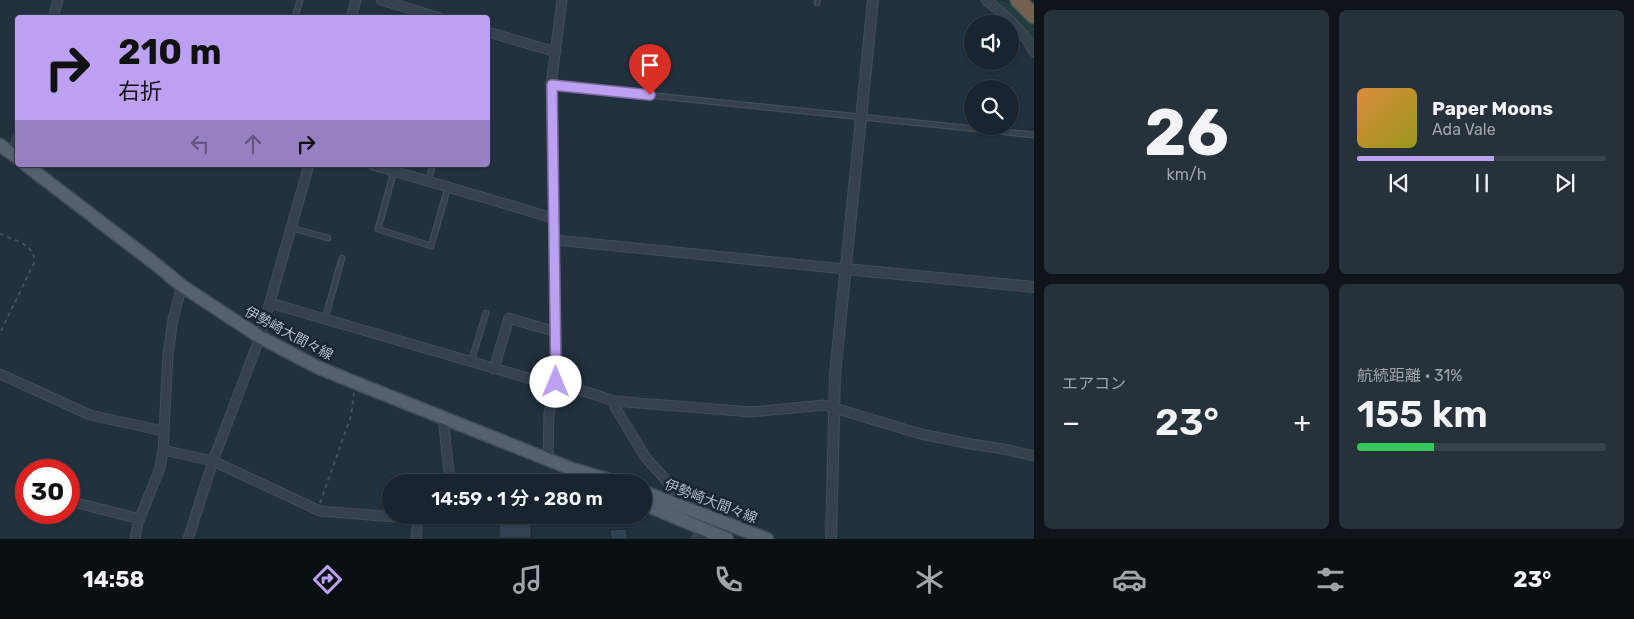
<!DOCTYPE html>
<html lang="ja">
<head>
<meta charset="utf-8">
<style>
  body { margin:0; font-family:Rubik,"Noto Sans JP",sans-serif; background:#26313a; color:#f1f3f6; height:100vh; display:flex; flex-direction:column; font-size:19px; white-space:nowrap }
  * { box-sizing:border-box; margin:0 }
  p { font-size:16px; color:#9fa5aa }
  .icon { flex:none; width:28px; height:28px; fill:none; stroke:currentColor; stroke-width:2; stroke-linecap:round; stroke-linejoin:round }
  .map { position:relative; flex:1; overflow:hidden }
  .details { display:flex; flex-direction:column; gap:10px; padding:10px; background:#0e1419; width:600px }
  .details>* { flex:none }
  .guide { position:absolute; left:15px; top:15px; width:475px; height:152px; border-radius:5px; box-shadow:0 1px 4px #0004,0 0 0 1px #37424a; background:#bca0f2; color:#111; overflow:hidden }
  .fabs { position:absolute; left:964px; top:15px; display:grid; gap:10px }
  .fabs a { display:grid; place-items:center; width:55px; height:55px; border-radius:50%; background:#19252e; box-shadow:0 1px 4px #0004,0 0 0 1px #37424a; font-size:25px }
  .speed { position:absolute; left:15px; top:459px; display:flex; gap:10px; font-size:25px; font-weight:700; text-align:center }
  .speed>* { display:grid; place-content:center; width:65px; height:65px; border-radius:50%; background:#19252e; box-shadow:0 1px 4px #0004,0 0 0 1px #37424a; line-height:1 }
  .speed .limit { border:8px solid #d22; background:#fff; color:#111 }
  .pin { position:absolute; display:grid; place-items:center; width:42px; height:42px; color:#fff; margin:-51px -21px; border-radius:50% 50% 50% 0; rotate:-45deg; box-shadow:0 0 5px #0007 }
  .pin .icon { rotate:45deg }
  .me { position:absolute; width:55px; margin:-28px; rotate:0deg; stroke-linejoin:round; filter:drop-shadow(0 0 4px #0008) }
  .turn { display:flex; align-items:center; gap:18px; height:105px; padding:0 20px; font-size:22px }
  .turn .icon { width:65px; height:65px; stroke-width:2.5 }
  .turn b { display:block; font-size:35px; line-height:42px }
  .lanes { display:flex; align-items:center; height:48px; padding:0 20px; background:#0003; justify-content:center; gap:25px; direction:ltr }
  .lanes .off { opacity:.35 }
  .big { font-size:38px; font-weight:600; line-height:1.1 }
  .details .card { flex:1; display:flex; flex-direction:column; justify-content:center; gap:8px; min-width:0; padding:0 18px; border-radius:8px; background:#26313a }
  .details .dial { align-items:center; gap:0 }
  .dial b { font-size:65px; line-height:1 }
  .song { display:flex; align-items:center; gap:15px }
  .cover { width:60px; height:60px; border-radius:8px; background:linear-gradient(135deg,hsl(30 70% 55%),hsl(60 70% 35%)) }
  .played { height:5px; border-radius:2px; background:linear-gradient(90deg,#bca0f2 55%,#37424a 55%) }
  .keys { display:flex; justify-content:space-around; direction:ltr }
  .heat { display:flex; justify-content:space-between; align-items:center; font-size:28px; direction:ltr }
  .charge { height:8px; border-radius:4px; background:linear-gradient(90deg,#34c759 31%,#37424a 0) }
  .details .tiles { flex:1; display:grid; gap:10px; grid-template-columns:repeat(2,1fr) }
  .trip { position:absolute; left:382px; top:474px; width:270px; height:50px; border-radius:25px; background:#19252e; box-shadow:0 1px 4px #0004,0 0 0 1px #37424a; font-weight:600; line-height:50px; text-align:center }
  .menu { display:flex; height:80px; justify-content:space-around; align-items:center; background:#0a0f12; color:#9fa5aa }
  .menu .icon { width:35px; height:35px }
  .menu .on { color:#bca0f2 }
  .menu b { font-size:22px; color:#f1f3f6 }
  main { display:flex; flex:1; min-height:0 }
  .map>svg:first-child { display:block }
  .green { fill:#233e3e }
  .building { fill:#2f4352; stroke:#1c2934 }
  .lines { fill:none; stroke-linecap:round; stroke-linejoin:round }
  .service-casing { stroke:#414e59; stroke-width:7 }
  .minor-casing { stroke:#414e59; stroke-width:11 }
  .tertiary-casing { stroke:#414e59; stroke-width:12 }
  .primary-casing { stroke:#414e59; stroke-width:15 }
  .motorway-casing { stroke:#404d58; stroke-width:18 }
  .path { stroke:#3c5755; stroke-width:2; stroke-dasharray:4 4; stroke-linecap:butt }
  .service { stroke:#35424d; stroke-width:4.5 }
  .minor { stroke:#35424d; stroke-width:9 }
  .tertiary { stroke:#35424d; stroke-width:10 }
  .primary { stroke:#53626e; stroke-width:12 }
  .motorway { stroke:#746251; stroke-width:15 }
  .route-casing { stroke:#7a689d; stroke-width:12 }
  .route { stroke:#bca0f2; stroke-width:9 }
  .labels { text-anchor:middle; stroke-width:5; stroke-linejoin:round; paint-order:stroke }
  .street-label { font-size:14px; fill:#b0bdc9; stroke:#1a2732 }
</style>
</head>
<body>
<main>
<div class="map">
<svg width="1034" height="539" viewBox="0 0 1034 539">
  <rect width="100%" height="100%" fill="#21313d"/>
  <!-- green -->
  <path class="green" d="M994,0C1012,0 1022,14 1034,27V41L1017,18Z"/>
  <!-- building -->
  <path class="building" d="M499,515H531V538H499Z
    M627,529V539H611L610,530Z"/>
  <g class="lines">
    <!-- service casing -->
    <g class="service-casing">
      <path id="service" d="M817,3L818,0
        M295,18L300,0
        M551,85L1034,135
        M394,171L378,229L431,246L448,187
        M428,181L433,165
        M292,228L328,238
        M325,319L342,258
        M471,362L486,313"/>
    </g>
    <!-- minor casing -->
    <g class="minor-casing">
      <path id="minor" d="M381,0L440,18
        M986,0C1005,15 1023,29 1034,52
        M53,18L58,0
        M351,18L356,0
        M488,32L556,52
        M12,154L18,137
        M309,165L260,337L213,461L320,511L406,518H455L454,515
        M373,165L553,218
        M555,240L845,269
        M270,303L555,386
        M494,369L509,318L556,332
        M0,374L90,415L163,431
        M556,382L614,401L751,412L824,405L921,434L971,444L1004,449L1034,456
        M614,401L615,407L646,458L676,491L677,495L674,503
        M443,417L450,482
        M163,450L213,461L188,539
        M548,459L549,414L557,375L551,85L562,0
        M69,501L140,519
        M135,539L138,523L160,468L163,450L168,355L173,319L182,286
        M416,539L418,518"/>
    </g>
    <!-- tertiary casing -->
    <g class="tertiary-casing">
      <path id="tertiary" d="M845,269L1034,287
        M697,539L701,536L703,530
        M831,539L835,374L873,0"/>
    </g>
    <!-- primary casing -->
    <g class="primary-casing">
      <path id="primary" d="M0,145L18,158
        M26,165L158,266L182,286L260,337L317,367L356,383L572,469L616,482
        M644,492L767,539
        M644,504L727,539"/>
    </g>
    <!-- motorway casing -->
    <g class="motorway-casing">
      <path id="motorway" d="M1018,0L1034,16"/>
    </g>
    <!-- path -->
    <path class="path" d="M0,234C14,240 37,245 34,263L0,333
      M320,503L351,416L354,393"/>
    <!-- service -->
    <use href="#service" class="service"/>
    <!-- minor -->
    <use href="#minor" class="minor"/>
    <!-- tertiary -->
    <use href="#tertiary" class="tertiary"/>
    <!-- primary -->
    <use href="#primary" class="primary"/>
    <!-- motorway -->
    <use href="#motorway" class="motorway"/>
  </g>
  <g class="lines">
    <!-- route casing -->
    <g class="route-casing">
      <path id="route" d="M556,382L552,85L650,95"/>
    </g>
    <!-- route -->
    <use href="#route" class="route"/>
  </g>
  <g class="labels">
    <!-- street labels -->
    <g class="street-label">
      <text transform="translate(289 333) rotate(28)" y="5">伊勢崎大間々線</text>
      <text transform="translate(711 501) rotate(21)" y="5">伊勢崎大間々線</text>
    </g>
  </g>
</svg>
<div class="fabs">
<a><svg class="icon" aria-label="sound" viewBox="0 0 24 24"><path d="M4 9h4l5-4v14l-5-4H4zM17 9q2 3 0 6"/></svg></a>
<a><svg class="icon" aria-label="search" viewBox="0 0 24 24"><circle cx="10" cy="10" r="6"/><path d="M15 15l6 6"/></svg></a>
</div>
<div class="speed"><div class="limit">30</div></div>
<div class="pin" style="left:650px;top:95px;background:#d93025"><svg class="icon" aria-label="arrive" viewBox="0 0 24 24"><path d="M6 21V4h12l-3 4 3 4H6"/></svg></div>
<svg class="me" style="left:556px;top:382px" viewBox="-20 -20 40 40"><circle r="19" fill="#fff"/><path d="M0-13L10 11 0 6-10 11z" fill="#bca0f2"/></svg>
<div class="trip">14:59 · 1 分 · 280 m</div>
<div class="guide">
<div class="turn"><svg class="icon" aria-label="right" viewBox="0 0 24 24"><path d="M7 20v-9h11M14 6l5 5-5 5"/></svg><div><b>210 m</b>右折</div></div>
<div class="lanes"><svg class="icon off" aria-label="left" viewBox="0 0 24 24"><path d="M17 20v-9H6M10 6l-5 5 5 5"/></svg><svg class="icon off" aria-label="ahead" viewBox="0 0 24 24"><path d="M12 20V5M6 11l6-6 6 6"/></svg><svg class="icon" aria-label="right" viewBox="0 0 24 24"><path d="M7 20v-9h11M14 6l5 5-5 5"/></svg></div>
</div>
</div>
<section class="details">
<div class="tiles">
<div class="card dial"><b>26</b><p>km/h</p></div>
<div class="card">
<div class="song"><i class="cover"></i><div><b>Paper Moons</b><p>Ada Vale</p></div></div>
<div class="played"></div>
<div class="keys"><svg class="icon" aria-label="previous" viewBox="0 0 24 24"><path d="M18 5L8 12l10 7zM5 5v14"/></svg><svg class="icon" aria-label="pause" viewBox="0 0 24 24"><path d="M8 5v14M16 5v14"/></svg><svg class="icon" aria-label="next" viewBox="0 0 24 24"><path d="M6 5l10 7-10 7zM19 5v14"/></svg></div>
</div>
<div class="card"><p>エアコン</p>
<div class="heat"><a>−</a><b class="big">23°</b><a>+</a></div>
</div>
<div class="card"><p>航続距離 · 31%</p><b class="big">155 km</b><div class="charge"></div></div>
</div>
</section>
</main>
<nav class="menu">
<b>14:58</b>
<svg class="icon on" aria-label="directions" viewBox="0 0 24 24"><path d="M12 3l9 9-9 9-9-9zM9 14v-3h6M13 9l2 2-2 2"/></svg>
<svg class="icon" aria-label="music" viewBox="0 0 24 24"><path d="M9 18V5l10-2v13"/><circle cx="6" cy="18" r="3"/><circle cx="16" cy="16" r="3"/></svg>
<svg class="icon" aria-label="phone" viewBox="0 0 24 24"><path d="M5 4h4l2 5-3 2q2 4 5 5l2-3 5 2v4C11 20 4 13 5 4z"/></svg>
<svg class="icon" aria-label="climate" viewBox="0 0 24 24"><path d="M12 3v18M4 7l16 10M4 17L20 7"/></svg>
<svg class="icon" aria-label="car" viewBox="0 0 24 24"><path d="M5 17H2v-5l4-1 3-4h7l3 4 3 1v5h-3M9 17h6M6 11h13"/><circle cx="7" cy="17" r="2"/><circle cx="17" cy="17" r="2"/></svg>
<svg class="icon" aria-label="filters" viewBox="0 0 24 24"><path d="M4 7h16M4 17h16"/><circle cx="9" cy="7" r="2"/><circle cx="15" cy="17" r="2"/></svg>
<b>23°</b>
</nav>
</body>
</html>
